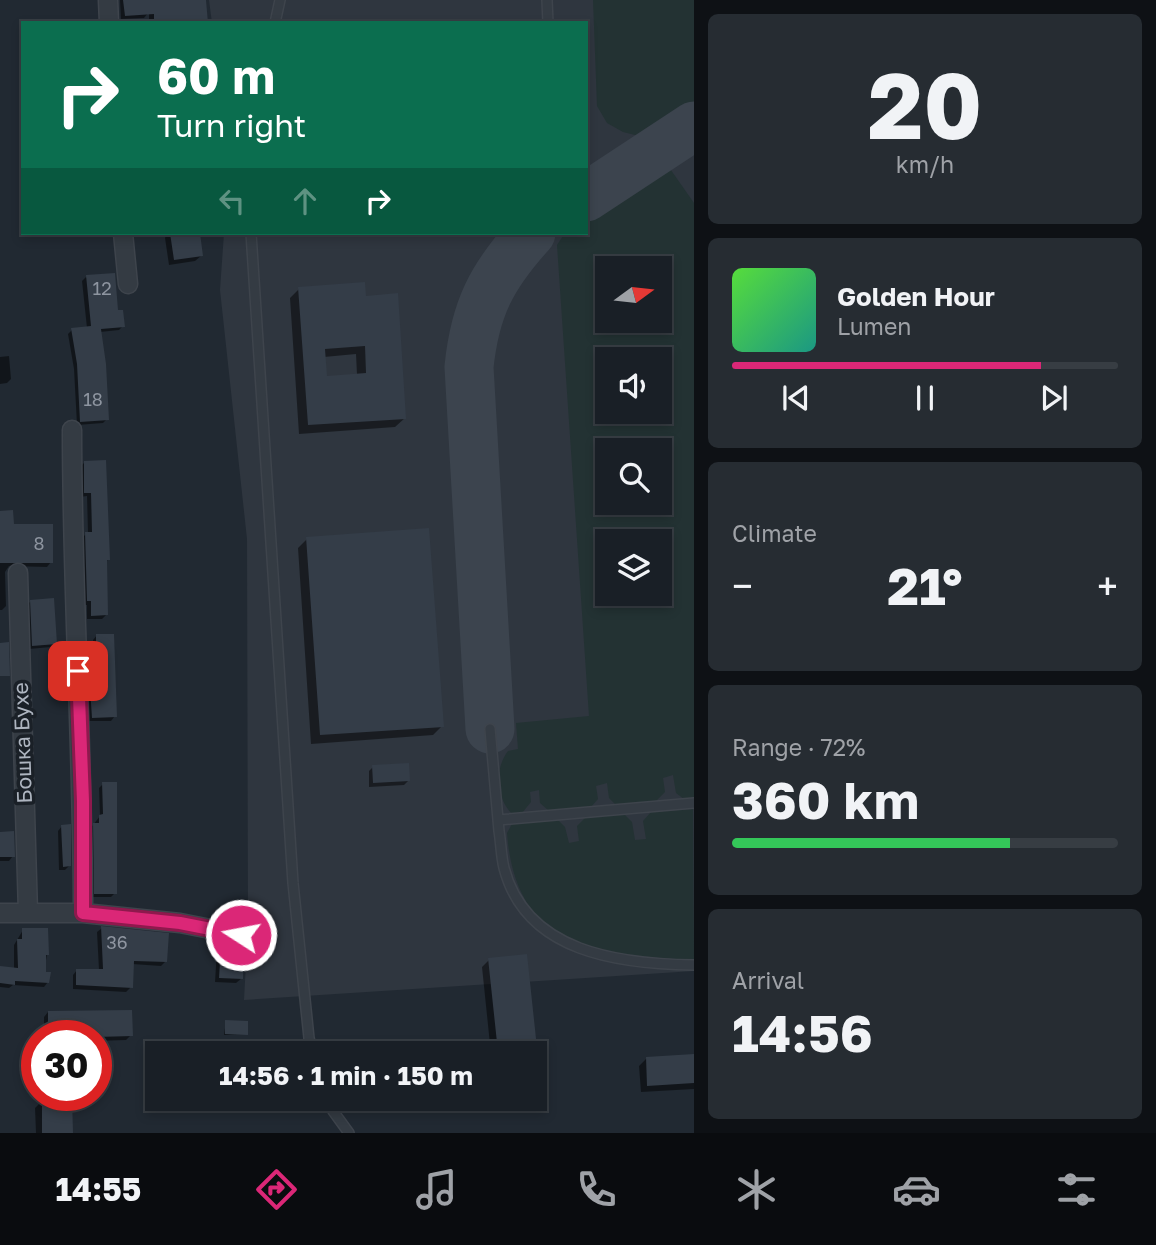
<!DOCTYPE html>
<html lang="en">
<head>
<meta charset="utf-8">
<style>
  body { margin:0; font-family:"Golos Text",sans-serif; background:#262c32; color:#f1f3f6; height:100vh; display:flex; flex-direction:column; font-size:26px; white-space:nowrap }
  * { box-sizing:border-box; margin:0 }
  p { font-size:23px; color:#9fa2a7 }
  .icon { flex:none; width:38px; height:38px; fill:none; stroke:currentColor; stroke-width:2; stroke-linecap:round; stroke-linejoin:round }
  .map { position:relative; flex:1; overflow:hidden }
  .details { display:flex; flex-direction:column; gap:14px; padding:14px; background:#0e1115; width:462px }
  .details>* { flex:none }
  .guide { position:absolute; left:21px; top:21px; width:567px; height:214px; border-radius:0px; box-shadow:0 4px 10px #0003,0 0 0 2px #373d43; background:#0b6e4f; color:#fff; overflow:hidden }
  .needle { width:46px; rotate:75deg }
  .fabs { position:absolute; left:595px; top:256px; display:grid; gap:14px }
  .fabs a { display:grid; place-items:center; width:77px; height:77px; border-radius:0px; background:#191f26; box-shadow:0 4px 10px #0003,0 0 0 2px #373d43; font-size:35px }
  .speed { position:absolute; left:21px; top:1020px; display:flex; gap:14px; font-size:35px; font-weight:700; text-align:center }
  .speed>* { display:grid; place-content:center; width:91px; height:91px; border-radius:50%; background:#191f26; box-shadow:0 4px 10px #0003,0 0 0 2px #373d43; line-height:1 }
  .speed .limit { border:10px solid #d22; background:#fff; color:#111 }
  .pin { position:absolute; display:grid; place-items:center; width:60px; height:60px; color:#fff; margin:-30px; border-radius:14px; box-shadow:0 4px 10px #0006 }
  .me { position:absolute; width:77px; margin:-38px; rotate:281deg; stroke-linejoin:round; filter:drop-shadow(0 0 5px #0008) }
  .turn { display:flex; align-items:center; gap:24px; height:147px; padding:0 21px; font-size:32px }
  .turn .icon { width:91px; height:91px; stroke-width:2.5 }
  .turn b { display:block; font-size:49px; line-height:60px }
  .lanes { display:flex; align-items:center; height:66px; padding:0 21px; background:#0003; justify-content:center; gap:35px; direction:ltr }
  .lanes .off { opacity:.35 }
  .big { font-size:52px; font-weight:700; line-height:1.1 }
  .details .widget { flex:1; display:flex; flex-direction:column; justify-content:center; gap:10px; min-width:0; padding:0 24px; border-radius:10px; background:#262c32 }
  .details .dial { align-items:center; gap:0 }
  .dial b { font-size:91px; line-height:1 }
  .song { display:flex; align-items:center; gap:21px }
  .cover { width:84px; height:84px; border-radius:10px; background:linear-gradient(135deg,hsl(110 70% 55%),hsl(170 70% 35%)) }
  .played { height:7px; border-radius:4px; background:linear-gradient(90deg,#db2777 80%,#373d43 80%) }
  .keys { display:flex; justify-content:space-around; direction:ltr }
  .heat { display:flex; justify-content:space-between; align-items:center; font-size:38px; direction:ltr }
  .charge { height:10px; border-radius:5px; background:linear-gradient(90deg,#34c759 72%,#373d43 0) }
  .trip { position:absolute; left:145px; top:1041px; width:402px; height:70px; border-radius:0px; background:#191f26; box-shadow:0 4px 10px #0003,0 0 0 2px #373d43; font-weight:700; line-height:70px; text-align:center }
  .dock { display:flex; height:112px; justify-content:space-around; align-items:center; background:#0a0c0f; color:#9fa2a7 }
  .dock .icon { width:49px; height:49px }
  .dock .selected { color:#db2777 }
  .dock b { font-size:32px; color:#f1f3f6 }
  main { display:flex; flex:1; min-height:0 }
  .map>svg:first-child { display:block }
  .airport { fill:#2f363f; fill-rule:evenodd }
  .green { fill:#233233; fill-rule:evenodd }
  .shadow { fill:#0007; fill-rule:evenodd }
  .lines { fill:none; stroke-linecap:round; stroke-linejoin:round }
  .taxiway { stroke:#3c444e; stroke-width:49 }
  .building { fill:#343d48; fill-rule:evenodd }
  .service-casing { stroke:#3e444c; stroke-width:12 }
  .minor-casing { stroke:#3e444c; stroke-width:21 }
  .service { stroke:#343b43; stroke-width:9 }
  .minor { stroke:#343b43; stroke-width:18 }
  .route-casing { stroke:#8e194d; stroke-width:18 }
  .route { stroke:#db2777; stroke-width:12 }
  .labels { text-anchor:middle; stroke-width:7; stroke-linejoin:round; paint-order:stroke }
  .number-label { font-size:18px; fill:#8e95a0 }
  .street-label { font-size:21px; fill:#aeb5c0; stroke:#1a2027 }
</style>
</head>
<body>
<main>
<div class="map">
<svg width="694" height="1133" viewBox="0 0 694 1133">
  <rect width="100%" height="100%" fill="#212932"/>
  <!-- airport -->
  <path class="airport" d="M209,0H694V971L244,1000L248,925L247,539L220,290L224,233H586V23H212ZM607,268H660V320H607ZM607,359H660V411H607ZM607,450H660V502H607ZM607,541H660V593H607Z"/>
  <!-- green -->
  <path class="green" d="M593,0H694V104L656,130L639,136L623,132L607,123L597,106Z
    M666,163L694,203V798L684,799L676,793L673,775L663,778L665,792L656,801L616,805L609,798L607,783L596,786L598,799L591,807L549,811L540,803L539,790L530,792L531,802L522,813L512,814C496,797 494,770 508,751L518,749L516,723L589,716L557,245L565,233H586V217ZM607,268H660V320H607ZM607,359H660V411H607ZM607,450H660V502H607ZM607,541H660V593H607Z
    M693,809L694,960C597,954 516,951 507,833L513,822L557,819L565,827L569,843L579,841L577,826L585,818L624,814L632,822L635,840L646,839L643,821L651,812Z"/>
  <!-- shadow -->
  <path class="shadow" d="M120,0H147L176,23H149V12L144,18L121,19Z
    M167,233H198L201,256L195,261L169,265L165,238Z
    M86,277L117,312L123,326L119,330L100,332L107,419L103,423L77,425L74,369L68,334L72,330L87,328L82,281Z
    M299,289L364,297L405,418L395,427L299,434L290,298ZM356,354L357,375L325,378L324,357Z
    M9,356L11,379L7,383L0,384V357Z
    M84,463L109,559L105,562L107,614L102,619H87V605H83L81,538L88,533L87,496L80,497V467Z
    M0,512L51,562L47,567L9,566L5,572L6,606L2,610H0Z
    M307,539L442,726L433,735L311,744L298,548Z
    M31,601L55,644L51,647L29,649L27,605Z
    M97,635L115,716L111,721H88L85,663L93,659V640Z
    M373,767L409,780L404,785L369,787V771Z
    M103,784L115,893L111,897H91L90,829L100,816L99,788Z
    M62,826L69,866L65,870H59L58,831Z
    M0,833L13,856L9,861H0Z
    M102,928L165,962L161,966L132,964L131,987L126,992L73,989V975L77,970H99L97,932Z
    M23,930L47,954L44,973L48,982L44,987L13,985L9,988L0,987V968L14,969V945Z
    M221,944L241,979L236,983L215,982L217,949Z
    M489,960L535,1047L529,1054H491L482,967Z
    M48,1012L131,1035L126,1040L96,1041V1036H44V1017Z
    M226,1021L246,1034L224,1035Z
    M694,1056V1089L641,1092L639,1066L646,1059Z
    M42,1101L71,1133H36L35,1108Z"/>
  <g class="lines">
    <!-- taxiway -->
    <path class="taxiway" d="M586,197L694,126
      M490,729L469,367C475,308 492,276 531,233"/>
  </g>
  <!-- building -->
  <path class="building" d="M123,0H206L208,23H154V14L125,16Z
    M170,233H200L203,256L174,260Z
    M115,273L118,310H123L125,327L101,329L106,364L109,420L80,422L77,364L71,328L91,326L86,275Z
    M365,282L366,296L398,293L406,419L308,425L298,287ZM365,346L366,373L327,376L325,349Z
    M106,460L110,560H107L108,615L91,616V601H87L85,532H92L91,493H84V461Z
    M13,510L14,524H53V563H0V511Z
    M429,528L444,727L320,735L306,537Z
    M54,598L57,644L32,646L30,600Z
    M96,634H114L117,717L92,718L88,658L96,657Z
    M9,642L10,676H0V643Z
    M409,763L410,781L373,783L372,765Z
    M102,782H117V894H94L93,823H99V815L103,814Z
    M71,824V866L63,867L61,825Z
    M14,831L15,857H0V832Z
    M101,926L169,933L167,962L134,961L133,988L76,985V969H103Z
    M22,928H48L49,955H46V972H51L49,983L15,981V985L0,983V966L18,968L17,939H22Z
    M221,943L244,946L243,979L219,978Z
    M527,954L537,1048L498,1052L488,958Z
    M132,1010L133,1036L96,1037L95,1033H48V1011Z
    M225,1020L248,1021V1035L225,1034Z
    M694,1054V1083L647,1086L646,1057Z
    M72,1098L73,1133H42V1099Z"/>
  <g class="lines">
    <!-- service casing -->
    <g class="service-casing">
      <path id="service" d="M547,0L548,23
        M275,23L280,0
        M251,233L293,883L309,1038L313,1054
        M490,729C493,763 496,797 499,831C501,843 501,856 504,868C526,953 620,964 694,965
        M498,820L694,803
        M328,1099L333,1111L349,1133"/>
    </g>
    <!-- minor casing -->
    <g class="minor-casing">
      <path id="minor" d="M108,0L109,23
        M123,233L128,284
        M72,430C72,591 83,751 83,913
        M18,573L28,913
        M0,913H83L180,923L241,935"/>
    </g>
    <!-- service -->
    <use href="#service" class="service"/>
    <!-- minor -->
    <use href="#minor" class="minor"/>
  </g>
  <g class="lines">
    <!-- route casing -->
    <g class="route-casing">
      <path id="route" d="M78,671L83,801V913L180,923L241,935"/>
    </g>
    <!-- route -->
    <use href="#route" class="route"/>
  </g>
  <g class="labels">
    <!-- number labels -->
    <g class="number-label">
      <text x="102" y="295">12</text>
      <text x="93" y="406">18</text>
      <text x="39" y="550">8</text>
      <text x="117" y="949">36</text>
    </g>
    <!-- street labels -->
    <g class="street-label">
      <text transform="translate(23 743) rotate(-92)" y="7">Бошка Бухе</text>
    </g>
  </g>
</svg>
<div class="fabs">
<a><svg class="needle" viewBox="-14 -14 28 28"><path d="M0-13l5 13h-10z" fill="#e53935"/><path d="M0 13l5-13h-10z" fill="#9fa2a7"/></svg></a>
<a><svg class="icon" aria-label="sound" viewBox="0 0 24 24"><path d="M4 9h4l5-4v14l-5-4H4zM17 9q2 3 0 6"/></svg></a>
<a><svg class="icon" aria-label="search" viewBox="0 0 24 24"><circle cx="10" cy="10" r="6"/><path d="M15 15l6 6"/></svg></a>
<a><svg class="icon" aria-label="layers" viewBox="0 0 24 24"><path d="M12 4l9 5-9 5-9-5zM3 14l9 5 9-5"/></svg></a>
</div>
<div class="speed"><div class="limit">30</div></div>
<div class="pin" style="left:78px;top:671px;background:#d93025"><svg class="icon" aria-label="arrive" viewBox="0 0 24 24"><path d="M6 21V4h12l-3 4 3 4H6"/></svg></div>
<svg class="me" style="left:241px;top:935px" viewBox="-20 -20 40 40"><circle r="17" fill="#db2777" stroke="#fff" stroke-width="3"/><path d="M0-11L8 9 0 5-8 9z" fill="#fff"/></svg>
<div class="trip">14:56 · 1 min · 150 m</div>
<div class="guide">
<div class="turn"><svg class="icon" aria-label="right" viewBox="0 0 24 24"><path d="M7 20v-9h11M14 6l5 5-5 5"/></svg><div><b>60 m</b>Turn right</div></div>
<div class="lanes"><svg class="icon off" aria-label="left" viewBox="0 0 24 24"><path d="M17 20v-9H6M10 6l-5 5 5 5"/></svg><svg class="icon off" aria-label="ahead" viewBox="0 0 24 24"><path d="M12 20V5M6 11l6-6 6 6"/></svg><svg class="icon" aria-label="right" viewBox="0 0 24 24"><path d="M7 20v-9h11M14 6l5 5-5 5"/></svg></div>
</div>
</div>
<section class="details">
<div class="widget dial"><b>20</b><p>km/h</p></div>
<div class="widget">
<div class="song"><i class="cover"></i><div><b>Golden Hour</b><p>Lumen</p></div></div>
<div class="played"></div>
<div class="keys"><svg class="icon" aria-label="previous" viewBox="0 0 24 24"><path d="M18 5L8 12l10 7zM5 5v14"/></svg><svg class="icon" aria-label="pause" viewBox="0 0 24 24"><path d="M8 5v14M16 5v14"/></svg><svg class="icon" aria-label="next" viewBox="0 0 24 24"><path d="M6 5l10 7-10 7zM19 5v14"/></svg></div>
</div>
<div class="widget"><p>Climate</p>
<div class="heat"><a>−</a><b class="big">21°</b><a>+</a></div>
</div>
<div class="widget"><p>Range · 72%</p><b class="big">360 km</b><div class="charge"></div></div>
<div class="widget"><p>Arrival</p><b class="big">14:56</b></div>
</section>
</main>
<nav class="dock">
<b>14:55</b>
<svg class="icon selected" aria-label="directions" viewBox="0 0 24 24"><path d="M12 3l9 9-9 9-9-9zM9 14v-3h6M13 9l2 2-2 2"/></svg>
<svg class="icon" aria-label="music" viewBox="0 0 24 24"><path d="M9 18V5l10-2v13"/><circle cx="6" cy="18" r="3"/><circle cx="16" cy="16" r="3"/></svg>
<svg class="icon" aria-label="phone" viewBox="0 0 24 24"><path d="M5 4h4l2 5-3 2q2 4 5 5l2-3 5 2v4C11 20 4 13 5 4z"/></svg>
<svg class="icon" aria-label="climate" viewBox="0 0 24 24"><path d="M12 3v18M4 7l16 10M4 17L20 7"/></svg>
<svg class="icon" aria-label="car" viewBox="0 0 24 24"><path d="M5 17H2v-5l4-1 3-4h7l3 4 3 1v5h-3M9 17h6M6 11h13"/><circle cx="7" cy="17" r="2"/><circle cx="17" cy="17" r="2"/></svg>
<svg class="icon" aria-label="filters" viewBox="0 0 24 24"><path d="M4 7h16M4 17h16"/><circle cx="9" cy="7" r="2"/><circle cx="15" cy="17" r="2"/></svg>
</nav>
</body>
</html>
